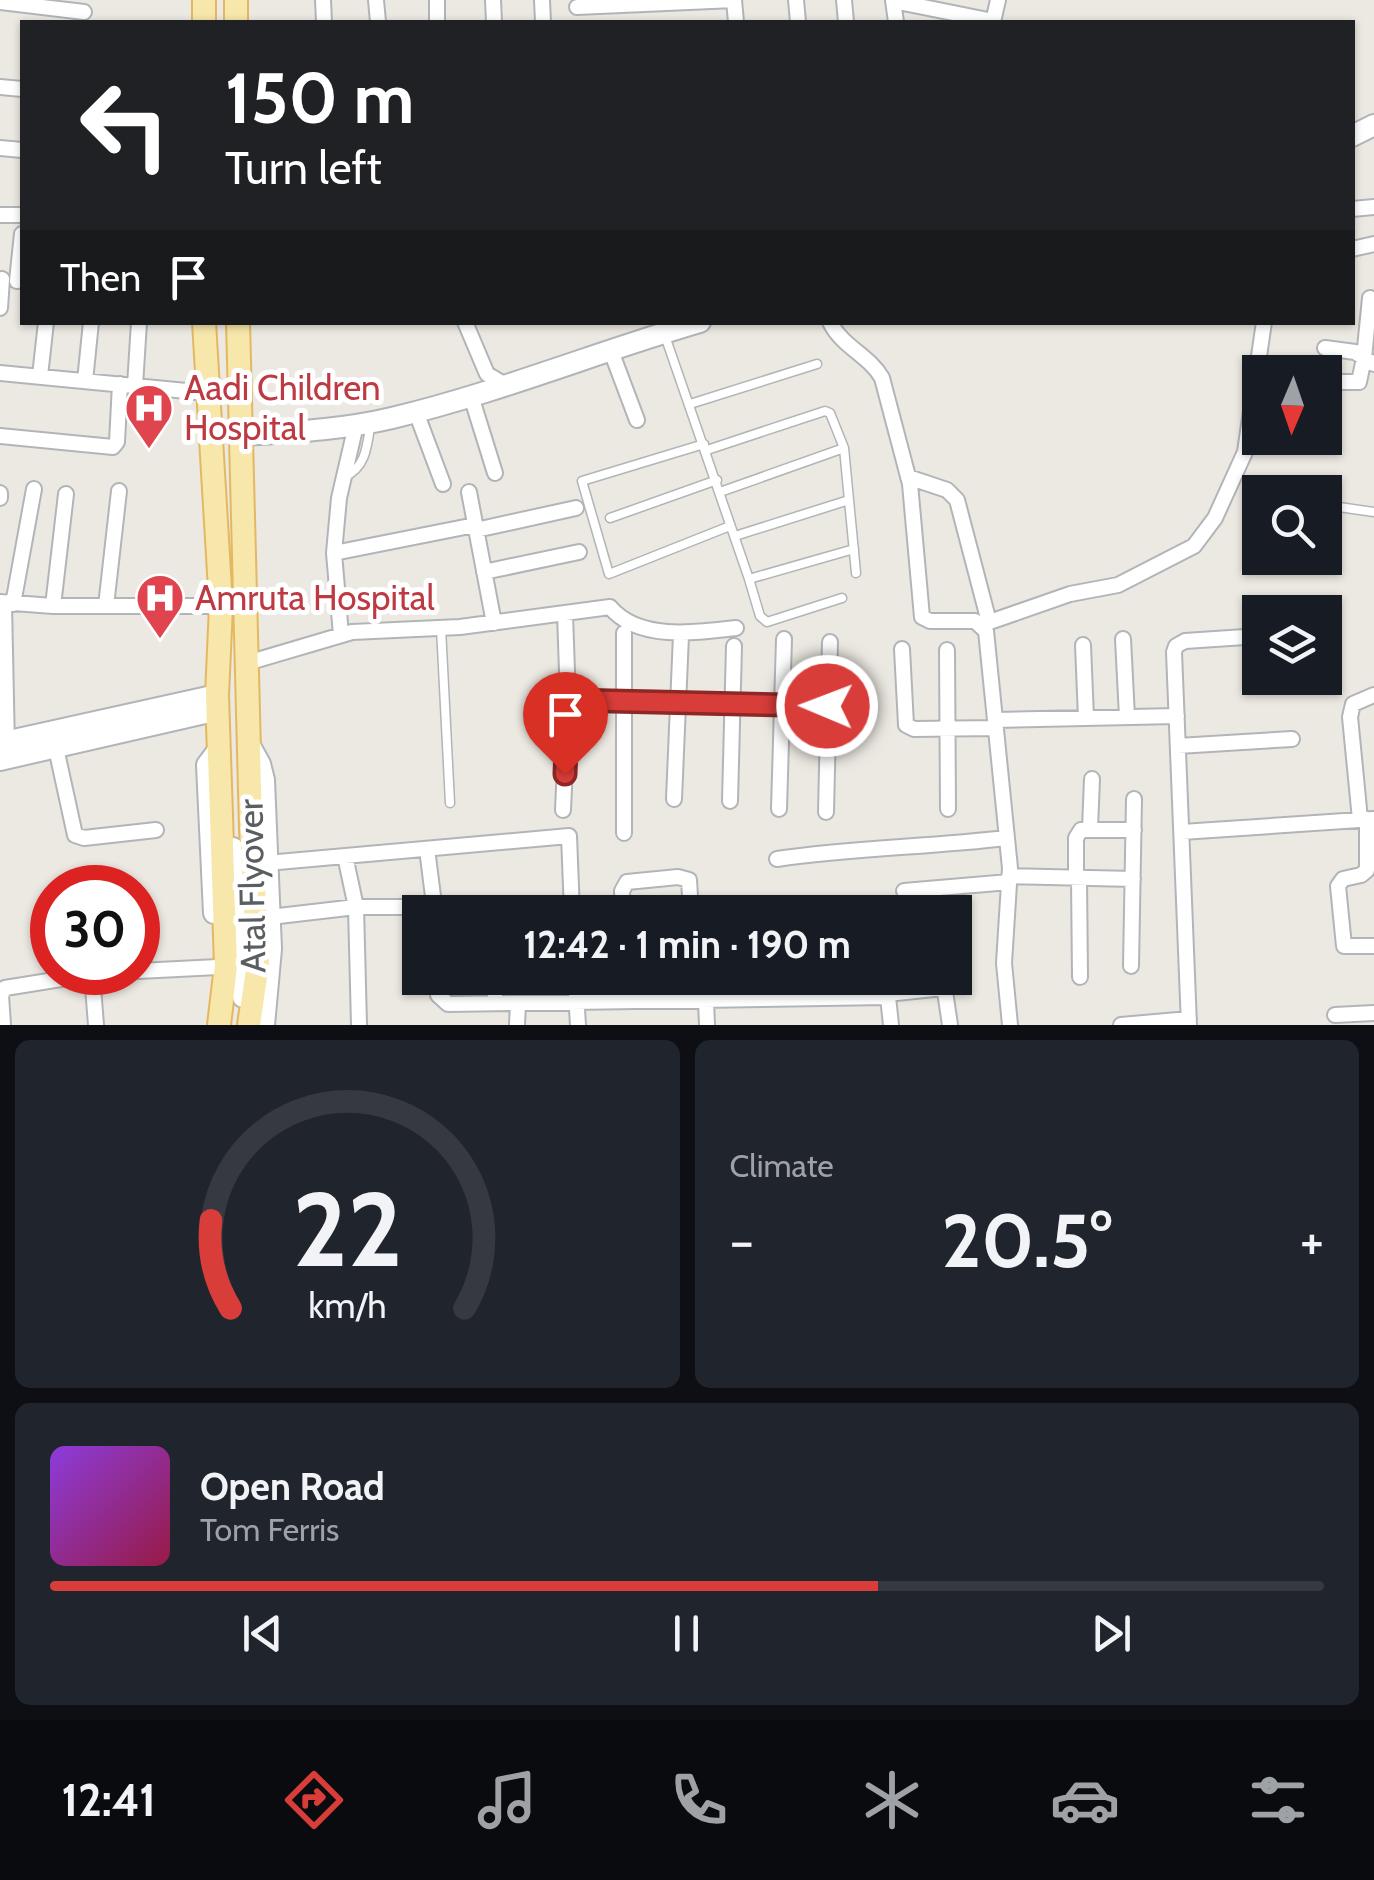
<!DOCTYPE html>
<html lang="en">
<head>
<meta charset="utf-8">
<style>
  body { margin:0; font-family:Cabin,sans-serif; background:#20242c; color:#f1f3f6; height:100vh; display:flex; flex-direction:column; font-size:38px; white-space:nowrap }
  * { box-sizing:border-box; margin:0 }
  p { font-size:32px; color:#9ea1a6 }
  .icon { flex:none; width:55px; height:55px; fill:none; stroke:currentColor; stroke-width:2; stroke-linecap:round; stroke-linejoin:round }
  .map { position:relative; height:1025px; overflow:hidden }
  .side { display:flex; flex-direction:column; gap:15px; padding:15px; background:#0d0f14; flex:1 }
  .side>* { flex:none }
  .top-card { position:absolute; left:20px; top:20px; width:1335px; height:305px; border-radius:0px; box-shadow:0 2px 8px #0004; background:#202124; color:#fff; overflow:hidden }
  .needle { width:65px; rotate:182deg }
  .buttons { position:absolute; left:1242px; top:355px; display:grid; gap:20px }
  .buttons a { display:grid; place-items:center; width:100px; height:100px; border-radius:0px; background:#171b24; box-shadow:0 2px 8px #0004; font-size:50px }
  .speed { position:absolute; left:30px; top:865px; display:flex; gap:20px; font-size:50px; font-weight:700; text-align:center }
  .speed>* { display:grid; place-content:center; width:130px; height:130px; border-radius:50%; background:#171b24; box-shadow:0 2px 8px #0004; line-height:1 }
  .speed .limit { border:15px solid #d22; background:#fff; color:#111 }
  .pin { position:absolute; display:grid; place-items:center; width:85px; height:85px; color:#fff; margin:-102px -42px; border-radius:50% 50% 50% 0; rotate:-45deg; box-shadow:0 0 10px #0007 }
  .pin .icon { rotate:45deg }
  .me { position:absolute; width:110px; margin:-55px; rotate:271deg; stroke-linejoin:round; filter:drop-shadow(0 0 8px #0008) }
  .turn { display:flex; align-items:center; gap:35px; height:210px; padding:0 40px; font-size:45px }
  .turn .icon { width:130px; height:130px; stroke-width:2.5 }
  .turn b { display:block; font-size:70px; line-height:85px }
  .then { display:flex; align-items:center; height:95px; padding:0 40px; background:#0003; gap:20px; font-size:38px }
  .big { font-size:75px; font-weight:700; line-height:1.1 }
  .side .card { flex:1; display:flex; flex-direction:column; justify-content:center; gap:15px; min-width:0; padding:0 35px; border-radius:15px; background:#20242c }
  .side .dial { align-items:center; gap:0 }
  .dial svg { height:260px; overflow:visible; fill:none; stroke:#363941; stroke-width:7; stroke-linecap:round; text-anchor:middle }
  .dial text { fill:#f1f3f6; stroke:none }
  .song { display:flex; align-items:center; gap:30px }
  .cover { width:120px; height:120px; border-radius:15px; background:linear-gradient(135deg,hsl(270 70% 55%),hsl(340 70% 35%)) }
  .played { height:10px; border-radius:5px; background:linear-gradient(90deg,#d93d3a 65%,#363941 65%) }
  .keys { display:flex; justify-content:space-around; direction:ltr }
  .heat { display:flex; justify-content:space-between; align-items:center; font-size:55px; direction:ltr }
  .side .tiles { flex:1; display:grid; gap:15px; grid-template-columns:1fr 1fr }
  .card:last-child { grid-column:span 2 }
  .trip { position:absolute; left:402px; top:895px; width:570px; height:100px; border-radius:0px; background:#171b24; box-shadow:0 2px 8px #0004; font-weight:700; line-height:100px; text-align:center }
  .menu { display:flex; height:160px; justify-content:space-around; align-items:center; background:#090b0e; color:#9ea1a6 }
  .menu .icon { width:70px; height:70px }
  .menu .current { color:#d93d3a }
  .menu b { font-size:45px; color:#f1f3f6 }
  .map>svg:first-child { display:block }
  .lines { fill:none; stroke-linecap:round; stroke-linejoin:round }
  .lane-casing { stroke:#b2b5b8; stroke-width:11 }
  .street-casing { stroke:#b2b5b8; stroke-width:18 }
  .secondary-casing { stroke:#b1b5b8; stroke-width:24 }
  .primary-casing { stroke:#e4b862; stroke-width:26 }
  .lane { stroke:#fff; stroke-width:8 }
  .street { stroke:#fff; stroke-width:14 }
  .secondary { stroke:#fff; stroke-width:20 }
  .primary { stroke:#f7e7ab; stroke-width:22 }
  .route-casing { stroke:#8d2826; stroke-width:25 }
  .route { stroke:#d93d3a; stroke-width:18 }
  .labels { text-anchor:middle; stroke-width:10; stroke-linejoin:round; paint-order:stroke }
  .health-label { font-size:35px; fill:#be3a42; stroke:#fff; text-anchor:start }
  .street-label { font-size:35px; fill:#5a5e61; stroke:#fff }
</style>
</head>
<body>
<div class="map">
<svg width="1374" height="1025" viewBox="0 0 1374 1025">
  <rect width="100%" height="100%" fill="#ece9e2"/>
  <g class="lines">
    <!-- lane casing -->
    <g class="lane-casing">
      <path id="lane" d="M664,333L749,579L854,549
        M690,404L817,364
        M704,444L582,481L609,574L730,526
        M707,450L825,411L830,413L844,448L856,573
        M344,477C365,468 367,448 370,427
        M720,492L844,448
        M1325,505L1374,512
        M610,518L717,480
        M735,536L849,500
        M749,579L760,616L767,622L842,598
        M441,628L450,803"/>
    </g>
    <!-- street casing -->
    <g class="street-casing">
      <path id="street" d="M323,0L324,22
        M376,0L378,22
        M493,0L494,22
        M542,0L543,22
        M734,0L736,22
        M796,0L798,22
        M844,0L846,22
        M893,0L896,22
        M893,1L993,21
        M0,2L84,12
        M577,7L734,0
        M437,22V0
        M993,22L998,0
        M0,87L22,89
        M0,148L22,150
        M1352,209L1374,207
        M0,215H22
        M1352,249L1374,244
        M17,281L22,234
        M0,308L2,279
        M465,322L487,374L507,386
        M830,322C842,347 869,355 882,378L910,484L922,617L930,621H975L986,631L1010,868L1004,963L1010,1025
        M1325,348L1355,352L1374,364
        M611,351L637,420
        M0,373L207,393
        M40,376L46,322
        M85,381L91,322
        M1325,382H1359L1364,358L1370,298
        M135,386L139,322
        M471,396L495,473
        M416,412L443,484
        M0,436L113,447L117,442L120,384
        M908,477L947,490L957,500L989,622
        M469,492L494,623
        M0,498V493
        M476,530L576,508
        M334,553L475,525
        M484,572L579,552
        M0,602L53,606H221
        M4,604L7,748
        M13,604L34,489
        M53,606L66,494
        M106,606L119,491
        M565,614L568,700L845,707
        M981,625L1070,594L1118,585L1194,546L1215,518L1245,452L1264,322
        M341,635L334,553L339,498L356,425
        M1123,639L1127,717
        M1083,645L1086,718
        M902,649L906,725L914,729L996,728
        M947,650L948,809
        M247,663L352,632L460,627L610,607C638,641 696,633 736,628
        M996,720L1177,716
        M1178,746L1292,739
        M56,748L75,835L84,838L156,830
        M674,799L681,635
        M730,801L734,646
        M779,809L784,639
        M563,810L568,700
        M826,812L830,642
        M1360,819L1350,717L1353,704L1374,695
        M1367,819V870L1361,875L1343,879L1338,886L1344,946H1374
        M1090,828L1092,779
        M1182,832L1374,819
        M624,833V633
        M427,849L435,912
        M345,856L356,907L359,1025
        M777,859C853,848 930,847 1006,838
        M267,863L569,836L572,912
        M1009,876L1133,879
        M1076,878V838L1081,830H1134
        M1079,878L1080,977
        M904,891L1009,882
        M623,912L622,891L627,882L678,877L689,880L691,912
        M270,917L356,907H497L496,912
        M1131,966L1134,799
        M138,971L218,967
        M437,978L438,995L448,1004L887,997
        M575,978L578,1025
        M705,978L707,1025
        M886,978L891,1025
        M943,978L950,1025
        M887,994L943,988
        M495,1003V978
        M1335,1015L1374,1013
        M3,1025L1,995L5,988L92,974
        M96,1025L92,974L116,972
        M517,1025L518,1003
        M1121,1025L1189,1019
        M1189,1025L1174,652L1176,646L1185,641L1260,636"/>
    </g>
    <!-- secondary casing -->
    <g class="secondary-casing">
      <path id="secondary" d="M1352,136L1374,125
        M240,435C291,432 342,430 392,418C497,393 597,352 700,322
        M0,743L217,695
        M250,746L260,764L264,780L271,949L264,1025
        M0,760L218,710
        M233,848L237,929
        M214,913L207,765L219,749
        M243,997L245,916"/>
    </g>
    <!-- primary casing -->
    <g class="primary-casing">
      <path id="primary" d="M236,0V22
        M204,22V0
        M204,322L221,606L217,695L226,966L219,1025
        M238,322L251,829L258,963L249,1025"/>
    </g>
    <!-- lane -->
    <use href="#lane" class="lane"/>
    <!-- street -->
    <use href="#street" class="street"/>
    <!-- secondary -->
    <use href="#secondary" class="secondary"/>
    <!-- primary -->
    <use href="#primary" class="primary"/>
  </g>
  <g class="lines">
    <!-- route casing -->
    <g class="route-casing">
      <path id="route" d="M565,774L568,700L827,706"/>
    </g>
    <!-- route -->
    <use href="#route" class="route"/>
  </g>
  <!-- icons -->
  <defs>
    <g id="hospital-pin" transform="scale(2.5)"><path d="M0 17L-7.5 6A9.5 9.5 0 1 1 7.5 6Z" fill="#e0444e" stroke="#fff"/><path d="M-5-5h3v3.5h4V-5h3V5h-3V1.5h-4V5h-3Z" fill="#fff"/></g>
  </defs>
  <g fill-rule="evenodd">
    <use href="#hospital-pin" x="149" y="408"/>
    <use href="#hospital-pin" x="160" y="598"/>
  </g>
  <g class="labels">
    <!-- health labels -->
    <g class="health-label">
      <text x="184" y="400">Aadi Children<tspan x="184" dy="40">Hospital</tspan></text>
      <text x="195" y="610">Amruta Hospital</text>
    </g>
    <!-- street labels -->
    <g class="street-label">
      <text transform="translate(252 886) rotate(-91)" y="12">Atal Flyover</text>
    </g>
  </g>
</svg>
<div class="buttons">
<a><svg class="needle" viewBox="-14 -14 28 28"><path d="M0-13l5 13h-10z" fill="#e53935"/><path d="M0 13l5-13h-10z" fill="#9ea1a6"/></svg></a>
<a><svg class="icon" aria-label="search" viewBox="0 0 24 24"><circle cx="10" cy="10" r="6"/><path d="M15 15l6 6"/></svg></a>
<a><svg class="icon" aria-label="layers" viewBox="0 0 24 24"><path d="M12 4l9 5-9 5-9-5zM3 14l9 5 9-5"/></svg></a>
</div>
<div class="speed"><div class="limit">30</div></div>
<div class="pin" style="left:565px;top:774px;background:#d93025"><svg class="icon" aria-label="arrive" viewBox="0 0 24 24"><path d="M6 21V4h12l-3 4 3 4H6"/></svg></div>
<svg class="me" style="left:827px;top:706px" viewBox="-20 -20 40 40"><circle r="17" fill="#d93d3a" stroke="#fff" stroke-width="3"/><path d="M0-11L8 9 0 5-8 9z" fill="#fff"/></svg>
<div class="trip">12:42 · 1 min · 190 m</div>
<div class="top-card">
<div class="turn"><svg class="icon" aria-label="left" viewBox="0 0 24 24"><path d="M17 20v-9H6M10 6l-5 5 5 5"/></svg><div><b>150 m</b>Turn left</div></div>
<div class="then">Then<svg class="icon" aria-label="arrive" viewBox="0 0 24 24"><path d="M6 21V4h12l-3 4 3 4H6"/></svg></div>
</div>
</div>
<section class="side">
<div class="tiles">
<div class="card dial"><svg viewBox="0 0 100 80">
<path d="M14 69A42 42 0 1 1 86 69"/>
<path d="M14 69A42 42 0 0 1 8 42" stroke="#d93d3a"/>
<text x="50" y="56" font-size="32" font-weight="700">22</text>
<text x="50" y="72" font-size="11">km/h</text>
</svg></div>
<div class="card"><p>Climate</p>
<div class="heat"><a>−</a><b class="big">20.5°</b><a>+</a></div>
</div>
<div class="card">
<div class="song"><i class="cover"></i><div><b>Open Road</b><p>Tom Ferris</p></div></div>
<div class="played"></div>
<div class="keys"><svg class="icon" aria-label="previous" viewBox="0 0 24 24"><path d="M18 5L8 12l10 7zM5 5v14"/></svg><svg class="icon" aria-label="pause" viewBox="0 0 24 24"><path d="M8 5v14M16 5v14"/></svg><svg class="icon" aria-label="next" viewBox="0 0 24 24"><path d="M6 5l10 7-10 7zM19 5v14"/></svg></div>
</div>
</div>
</section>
<nav class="menu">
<b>12:41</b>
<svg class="icon current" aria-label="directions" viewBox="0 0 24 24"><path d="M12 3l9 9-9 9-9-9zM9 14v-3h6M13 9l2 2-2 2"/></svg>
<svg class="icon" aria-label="music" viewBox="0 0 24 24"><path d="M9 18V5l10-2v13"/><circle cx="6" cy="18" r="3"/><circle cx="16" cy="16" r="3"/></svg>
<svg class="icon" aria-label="phone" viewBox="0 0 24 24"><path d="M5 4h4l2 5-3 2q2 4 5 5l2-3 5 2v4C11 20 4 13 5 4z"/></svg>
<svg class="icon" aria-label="climate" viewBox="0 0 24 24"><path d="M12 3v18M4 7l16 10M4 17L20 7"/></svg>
<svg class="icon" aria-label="car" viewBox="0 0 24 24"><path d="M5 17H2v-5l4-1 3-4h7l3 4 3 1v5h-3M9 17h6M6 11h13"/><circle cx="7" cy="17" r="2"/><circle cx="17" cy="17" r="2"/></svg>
<svg class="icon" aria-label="filters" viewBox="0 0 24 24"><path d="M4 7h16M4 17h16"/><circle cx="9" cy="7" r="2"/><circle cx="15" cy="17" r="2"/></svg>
</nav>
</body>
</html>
